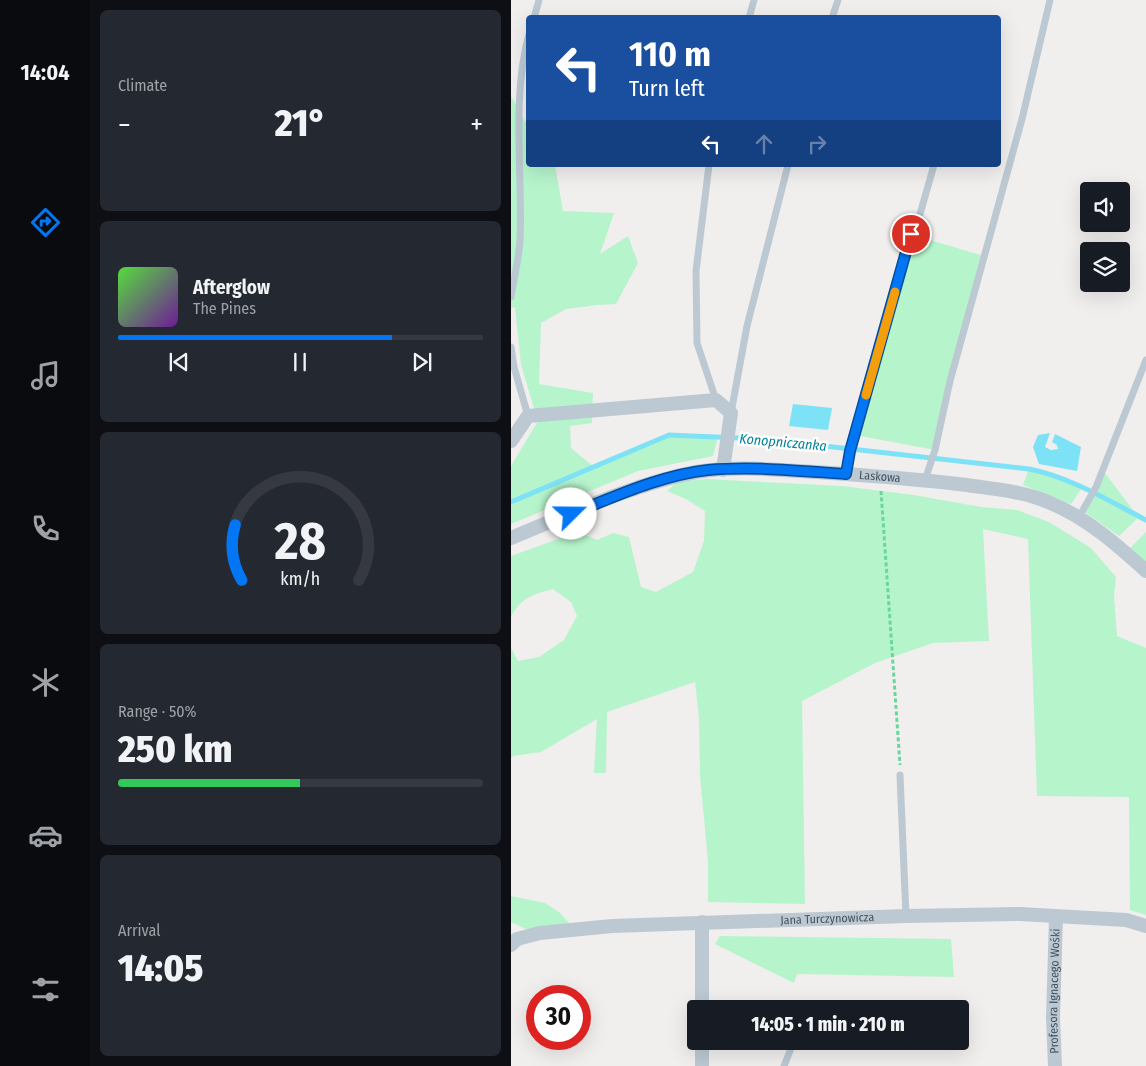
<!DOCTYPE html>
<html lang="en">
<head>
<meta charset="utf-8">
<style>
  body { margin:0; font-family:"Fira Sans Condensed",sans-serif; background:#242831; color:#f1f3f6; height:100vh; display:flex; flex-direction:column; font-size:19px; white-space:nowrap }
  * { box-sizing:border-box; margin:0 }
  p { font-size:16px; color:#9ea1a6 }
  .icon { flex:none; width:28px; height:28px; fill:none; stroke:currentColor; stroke-width:2; stroke-linecap:round; stroke-linejoin:round }
  .map { position:relative; flex:1; overflow:hidden }
  .panel { display:flex; flex-direction:column; gap:10px; padding:10px; background:#0d0f14; width:421px }
  .panel>* { flex:none }
  .banner { position:absolute; left:15px; top:15px; width:475px; height:152px; border-radius:5px; box-shadow:0 5px 20px #0002; background:#1a4fa0; color:#fff; overflow:hidden }
  .fabs { position:absolute; left:569px; top:182px; display:grid; gap:10px }
  .fabs a { display:grid; place-items:center; width:50px; height:50px; border-radius:5px; background:#171b24; box-shadow:0 5px 20px #0002; font-size:25px }
  .speed { position:absolute; left:15px; top:985px; display:flex; gap:10px; font-size:25px; font-weight:700; text-align:center }
  .speed>* { display:grid; place-content:center; width:65px; height:65px; border-radius:50%; background:#171b24; box-shadow:0 5px 20px #0002; line-height:1 }
  .speed .limit { border:8px solid #d22; background:#fff; color:#111 }
  .pin { position:absolute; display:grid; place-items:center; width:42px; height:42px; color:#fff; margin:-21px; border:2px solid #fff; border-radius:50%; box-shadow:0 1px 5px #0007 }
  .me { position:absolute; width:55px; margin:-28px; rotate:68deg; stroke-linejoin:round; filter:drop-shadow(0 0 4px #0008) }
  .turn { display:flex; align-items:center; gap:18px; height:105px; padding:0 20px; font-size:22px }
  .turn .icon { width:65px; height:65px; stroke-width:2.5 }
  .turn b { display:block; font-size:35px; line-height:42px }
  .lanes { display:flex; align-items:center; height:48px; padding:0 20px; background:#0003; justify-content:center; gap:25px; direction:ltr }
  .lanes .off { opacity:.35 }
  .big { font-size:38px; font-weight:800; line-height:1.1 }
  .panel .widget { flex:1; display:flex; flex-direction:column; justify-content:center; gap:8px; min-width:0; padding:0 18px; border-radius:8px; background:#242831 }
  .panel .dial { align-items:center; gap:0 }
  .dial svg { height:130px; overflow:visible; fill:none; stroke:#363941; stroke-width:7; stroke-linecap:round; text-anchor:middle }
  .dial text { fill:#f1f3f6; stroke:none }
  .song { display:flex; align-items:center; gap:15px }
  .cover { width:60px; height:60px; border-radius:8px; background:linear-gradient(135deg,hsl(110 70% 55%),hsl(280 70% 35%)) }
  .played { height:5px; border-radius:2px; background:linear-gradient(90deg,#0376f5 75%,#363941 75%) }
  .keys { display:flex; justify-content:space-around; direction:ltr }
  .heat { display:flex; justify-content:space-between; align-items:center; font-size:28px; direction:ltr }
  .charge { height:8px; border-radius:4px; background:linear-gradient(90deg,#34c759 50%,#363941 0) }
  .trip { position:absolute; left:176px; top:1000px; width:282px; height:50px; border-radius:5px; background:#171b24; box-shadow:0 5px 20px #0002; font-weight:800; line-height:50px; text-align:center }
  main { display:flex; flex:1; min-height:0 }
  .dock { display:flex; flex-direction:column; width:90px; justify-content:space-around; align-items:center; background:#090b0e; color:#9ea1a6 }
  .dock .icon { width:35px; height:35px }
  .dock .on { color:#0376f5 }
  .dock b { font-size:22px; color:#f1f3f6 }
  .map>svg:first-child { display:block }
  .green { fill:#b6f4cc }
  .water { fill:#7ee2f6 }
  .lines { fill:none; stroke-linecap:round; stroke-linejoin:round }
  .stream { stroke:#7ee2f6; stroke-width:5 }
  .path { stroke:#6ad69d; stroke-width:3; stroke-dasharray:4 2.5; stroke-linecap:butt }
  .lane { stroke:#bcc9d2; stroke-width:7 }
  .street { stroke:#bcc9d2; stroke-width:14 }
  .route-casing { stroke:#024d9f; stroke-width:12 }
  .route { stroke:#0376f5; stroke-width:9 }
  .slow { stroke:#f59e0b; stroke-width:9 }
  .labels { text-anchor:middle; stroke-width:5; stroke-linejoin:round; paint-order:stroke }
  .street-label { font-size:12px; fill:#44525e; stroke:#fff }
  .water-label { font-size:14px; font-style:italic; fill:#03819c; stroke:#fff }
</style>
</head>
<body>
<main>
<nav class="dock">
<b>14:04</b>
<svg class="icon on" aria-label="directions" viewBox="0 0 24 24"><path d="M12 3l9 9-9 9-9-9zM9 14v-3h6M13 9l2 2-2 2"/></svg>
<svg class="icon" aria-label="music" viewBox="0 0 24 24"><path d="M9 18V5l10-2v13"/><circle cx="6" cy="18" r="3"/><circle cx="16" cy="16" r="3"/></svg>
<svg class="icon" aria-label="phone" viewBox="0 0 24 24"><path d="M5 4h4l2 5-3 2q2 4 5 5l2-3 5 2v4C11 20 4 13 5 4z"/></svg>
<svg class="icon" aria-label="climate" viewBox="0 0 24 24"><path d="M12 3v18M4 7l16 10M4 17L20 7"/></svg>
<svg class="icon" aria-label="car" viewBox="0 0 24 24"><path d="M5 17H2v-5l4-1 3-4h7l3 4 3 1v5h-3M9 17h6M6 11h13"/><circle cx="7" cy="17" r="2"/><circle cx="17" cy="17" r="2"/></svg>
<svg class="icon" aria-label="filters" viewBox="0 0 24 24"><path d="M4 7h16M4 17h16"/><circle cx="9" cy="7" r="2"/><circle cx="15" cy="17" r="2"/></svg>
</nav>
<section class="panel">
<div class="widget"><p>Climate</p>
<div class="heat"><a>−</a><b class="big">21°</b><a>+</a></div>
</div>
<div class="widget">
<div class="song"><i class="cover"></i><div><b>Afterglow</b><p>The Pines</p></div></div>
<div class="played"></div>
<div class="keys"><svg class="icon" aria-label="previous" viewBox="0 0 24 24"><path d="M18 5L8 12l10 7zM5 5v14"/></svg><svg class="icon" aria-label="pause" viewBox="0 0 24 24"><path d="M8 5v14M16 5v14"/></svg><svg class="icon" aria-label="next" viewBox="0 0 24 24"><path d="M6 5l10 7-10 7zM19 5v14"/></svg></div>
</div>
<div class="widget dial"><svg viewBox="0 0 100 80">
<path d="M14 69A42 42 0 1 1 86 69"/>
<path d="M14 69A42 42 0 0 1 10 35" stroke="#0376f5"/>
<text x="50" y="56" font-size="32" font-weight="700">28</text>
<text x="50" y="72" font-size="11">km/h</text>
</svg></div>
<div class="widget"><p>Range · 50%</p><b class="big">250 km</b><div class="charge"></div></div>
<div class="widget"><p>Arrival</p><b class="big">14:05</b></div>
</section>
<div class="map">
<svg width="635" height="1066" viewBox="0 0 635 1066">
  <rect width="100%" height="100%" fill="#f1eeee"/>
  <!-- green -->
  <path class="green" d="M0,96L17,127L18,165H44L52,211L103,213L89,254L117,236L127,263L105,304L87,305L55,309L30,323L28,384L82,393L81,423L59,426L60,448L83,467L158,435L207,437L202,456L127,471L0,524V466L27,421L10,365L4,307L0,308Z
    M402,235L473,256L424,450L344,435Z
    M518,469L537,473L571,488L560,504L512,485Z
    M594,473L622,510L630,515L608,536L571,510Z
    M195,479L331,486L403,495L470,507L506,510L538,522L580,548L605,577L603,596L606,636L635,648V915L619,910L618,797L526,796L517,539L472,529L478,641L422,643L364,663L291,701L294,904L197,902V861L189,776L188,718L184,682L96,712L95,773H83L86,719L30,752L2,756L0,759V648L7,661L28,657L53,640L66,616L60,602L42,589C22,595 10,597 0,617V556L50,538L72,534L86,540L102,533L118,537L130,587L145,592L182,572L193,541L194,511L175,499L156,491L166,482Z
    M635,532V563L619,548Z
    M0,896L34,903L48,912L60,925L41,929H15L0,922Z
    M209,936L440,939L443,977L286,974L283,983L204,944Z"/>
  <!-- water -->
  <path class="water" d="M282,404L321,408L317,430L278,426Z
    M539,433L534,447L540,450L547,449L546,445L541,442L544,434L570,447L566,471L528,464L522,447L527,435Z"/>
  <g class="lines">
    <!-- stream -->
    <path class="stream" d="M0,502L158,435L251,439L518,469C559,477 598,501 635,520"/>
    <!-- path -->
    <path class="path" d="M370,491L389,765"/>
    <!-- lane -->
    <path class="lane" d="M23,18L28,0
      M238,18L243,0
      M321,18L327,0
      M198,165L185,271L186,343L205,400
      M0,297C3,278 8,258 9,240C12,172 0,99 18,34
      M0,347L3,367L17,416
      M220,413L236,326L277,165
      M335,474L339,451L400,235L407,221L423,165
      M414,480L424,450L439,381L511,119L539,0
      M568,517L585,487L635,360
      M389,775L395,916
      M273,1066L283,1041"/>
    <!-- street -->
    <g class="street">
      <path d="M0,441L17,416L205,400L220,413L212,470"/>
      <path id="s1" d="M0,538C59,514 122,484 185,472C232,464 287,472 335,474C376,477 416,480 456,485C483,489 511,491 537,502C575,517 605,544 635,571"/>
      <path d="M191,922V1009"/>
      <path id="s2" d="M0,945L6,939L29,933L101,926L395,916L509,914L615,920L635,926"/>
      <path d="M191,1041V1066"/>
      <path id="s3" d="M544,1066L542,1018L545,917"/>
    </g>
  </g>
  <g class="lines">
    <!-- route casing -->
    <g class="route-casing">
      <path id="route" d="M60,514C103,497 150,475 197,470C242,466 290,471 335,474L339,451L400,234"/>
    </g>
    <!-- route -->
    <use href="#route" class="route"/>
    <!-- slow -->
    <path class="slow" d="M355,395L384,292"/>
  </g>
  <g class="labels">
    <!-- street labels -->
    <g class="street-label">
      <text dy="4" stroke="none"><textPath href="#s1" startOffset="381">Laskowa</textPath></text>
      <text dy="4" stroke="none"><textPath href="#s2" startOffset="320">Jana Turczynowicza</textPath></text>
      <text dy="4" stroke="none"><textPath href="#s3" startOffset="75">Profesora Ignacego Wośki</textPath></text>
    </g>
    <!-- water labels -->
    <g class="water-label">
      <text transform="translate(272 442) rotate(5)" y="5">Konopniczanka</text>
    </g>
  </g>
</svg>
<div class="fabs">
<a><svg class="icon" aria-label="sound" viewBox="0 0 24 24"><path d="M4 9h4l5-4v14l-5-4H4zM17 9q2 3 0 6"/></svg></a>
<a><svg class="icon" aria-label="layers" viewBox="0 0 24 24"><path d="M12 4l9 5-9 5-9-5zM3 14l9 5 9-5"/></svg></a>
</div>
<div class="speed"><div class="limit">30</div></div>
<div class="pin" style="left:400px;top:234px;background:#d93025"><svg class="icon" aria-label="arrive" viewBox="0 0 24 24"><path d="M6 21V4h12l-3 4 3 4H6"/></svg></div>
<svg class="me" style="left:60px;top:514px" viewBox="-20 -20 40 40"><circle r="19" fill="#fff"/><path d="M0-13L10 11 0 6-10 11z" fill="#0376f5"/></svg>
<div class="trip">14:05 · 1 min · 210 m</div>
<div class="banner">
<div class="turn"><svg class="icon" aria-label="left" viewBox="0 0 24 24"><path d="M17 20v-9H6M10 6l-5 5 5 5"/></svg><div><b>110 m</b>Turn left</div></div>
<div class="lanes"><svg class="icon" aria-label="left" viewBox="0 0 24 24"><path d="M17 20v-9H6M10 6l-5 5 5 5"/></svg><svg class="icon off" aria-label="ahead" viewBox="0 0 24 24"><path d="M12 20V5M6 11l6-6 6 6"/></svg><svg class="icon off" aria-label="right" viewBox="0 0 24 24"><path d="M7 20v-9h11M14 6l5 5-5 5"/></svg></div>
</div>
</div>
</main>
</body>
</html>
